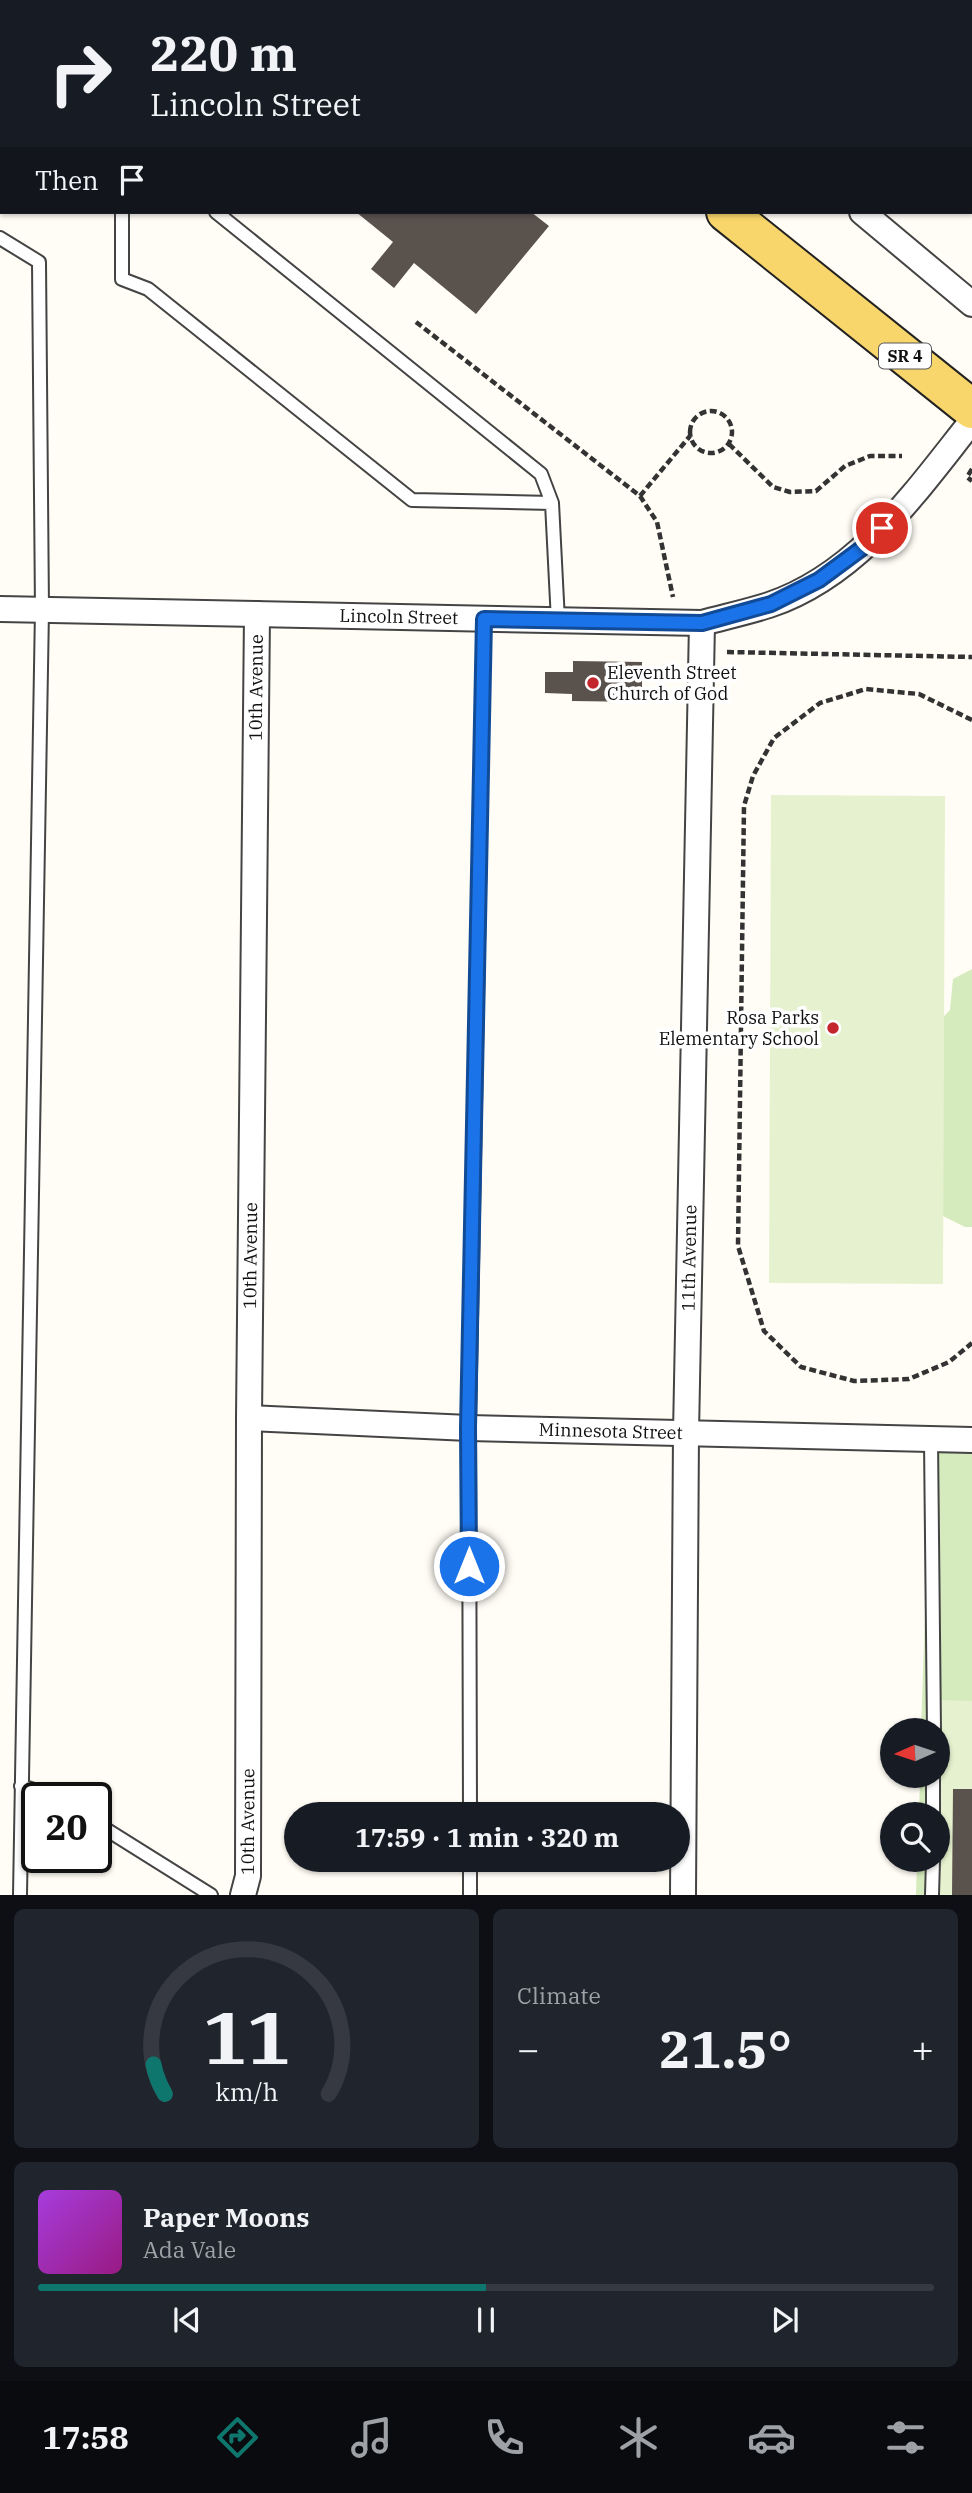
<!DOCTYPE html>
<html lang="en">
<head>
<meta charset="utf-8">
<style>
  body { margin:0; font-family:"IBM Plex Serif",serif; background:#20242c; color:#f1f3f6; height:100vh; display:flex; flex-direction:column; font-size:26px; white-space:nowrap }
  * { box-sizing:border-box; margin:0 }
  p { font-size:23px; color:#9ea1a6 }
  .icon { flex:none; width:38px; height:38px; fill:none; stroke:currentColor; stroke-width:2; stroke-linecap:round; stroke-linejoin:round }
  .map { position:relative; height:1895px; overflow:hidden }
  .drawer { display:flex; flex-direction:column; gap:14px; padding:14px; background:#0d0f14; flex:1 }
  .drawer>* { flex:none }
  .guide { position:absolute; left:0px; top:0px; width:973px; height:214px; box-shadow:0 2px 5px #0004; background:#171b24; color:#f1f3f6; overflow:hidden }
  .needle { width:46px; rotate:267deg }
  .fabs { position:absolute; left:880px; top:1718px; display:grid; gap:14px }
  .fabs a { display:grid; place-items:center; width:70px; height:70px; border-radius:50%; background:#171b24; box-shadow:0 2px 5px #0004; font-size:35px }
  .speed { position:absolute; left:21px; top:1782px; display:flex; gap:14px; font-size:35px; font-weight:700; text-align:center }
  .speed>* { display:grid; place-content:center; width:91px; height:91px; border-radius:50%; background:#171b24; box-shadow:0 2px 5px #0004; line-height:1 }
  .speed .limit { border:4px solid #111; border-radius:10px; background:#fff; color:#111 }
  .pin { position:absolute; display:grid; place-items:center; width:60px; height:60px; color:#fff; margin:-30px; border:4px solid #fff; border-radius:50%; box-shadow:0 2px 7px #0007 }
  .me { position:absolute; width:77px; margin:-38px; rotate:0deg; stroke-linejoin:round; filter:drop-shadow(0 0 5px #0008) }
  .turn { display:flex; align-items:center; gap:24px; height:147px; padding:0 35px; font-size:32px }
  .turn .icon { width:91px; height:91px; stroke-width:2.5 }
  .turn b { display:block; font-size:49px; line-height:60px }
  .then { display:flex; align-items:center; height:66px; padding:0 35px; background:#0003; gap:14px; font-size:26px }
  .big { font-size:52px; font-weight:700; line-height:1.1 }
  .drawer .card { flex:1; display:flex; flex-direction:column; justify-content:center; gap:10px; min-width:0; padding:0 24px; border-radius:10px; background:#20242c }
  .drawer .dial { align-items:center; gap:0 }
  .dial svg { height:182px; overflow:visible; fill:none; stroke:#363941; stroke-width:7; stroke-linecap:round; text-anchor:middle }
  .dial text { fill:#f1f3f6; stroke:none }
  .song { display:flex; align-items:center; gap:21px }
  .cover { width:84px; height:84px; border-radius:10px; background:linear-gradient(135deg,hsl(280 70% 55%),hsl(310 70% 35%)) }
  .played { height:7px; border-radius:4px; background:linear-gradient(90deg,#0f766e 50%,#363941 50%) }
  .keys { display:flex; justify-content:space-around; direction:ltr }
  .heat { display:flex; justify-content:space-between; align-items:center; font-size:38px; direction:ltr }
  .drawer .tiles { flex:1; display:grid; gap:14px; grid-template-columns:1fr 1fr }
  .card:last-child { grid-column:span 2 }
  .trip { position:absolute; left:284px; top:1802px; width:406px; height:70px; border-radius:35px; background:#171b24; box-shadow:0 2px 5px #0004; font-weight:700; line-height:70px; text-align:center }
  .tab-bar { display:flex; height:112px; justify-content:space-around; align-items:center; background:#090b0e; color:#9ea1a6 }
  .tab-bar .icon { width:49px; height:49px }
  .tab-bar .active { color:#0f766e }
  .tab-bar b { font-size:32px; color:#f1f3f6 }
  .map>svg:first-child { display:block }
  .green { fill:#d5ebbd }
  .pitch { fill:#e6f2cf }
  .building { fill:#5a524d }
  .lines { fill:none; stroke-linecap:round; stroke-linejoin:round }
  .lane-casing { stroke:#444; stroke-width:16 }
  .street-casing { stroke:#444; stroke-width:28 }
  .primary-casing { stroke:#222; stroke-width:42 }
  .path { stroke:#333; stroke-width:4.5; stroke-dasharray:7 3.5; stroke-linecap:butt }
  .lane { stroke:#fff; stroke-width:12 }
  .street { stroke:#fff; stroke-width:24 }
  .primary { stroke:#f9d66b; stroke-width:38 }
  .route-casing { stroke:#114b97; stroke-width:18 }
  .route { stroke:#1a73e8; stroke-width:12 }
  .poi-dot { fill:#c4262e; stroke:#fff; stroke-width:2.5 }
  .labels { text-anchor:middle; stroke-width:7; stroke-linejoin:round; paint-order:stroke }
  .shield { fill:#fff; stroke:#585858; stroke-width:2 }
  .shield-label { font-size:16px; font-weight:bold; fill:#111 }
  .street-label { font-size:18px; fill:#111; stroke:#fff }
  .poi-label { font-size:18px; fill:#111; stroke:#fff; text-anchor:start }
</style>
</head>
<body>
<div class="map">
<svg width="972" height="1895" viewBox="0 0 972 1895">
  <rect width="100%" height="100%" fill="#fffdf5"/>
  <!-- green -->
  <path class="green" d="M972,969V1227H965L941,1215L924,1037L950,1010L953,979Z
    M931,1440H972V1894L916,1895L917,1860H938V1815H919L920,1776H938V1731H921Z"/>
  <!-- pitch -->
  <path class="pitch" d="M771,795L945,796L943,1284L769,1283Z
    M934,1700L972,1701V1894L932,1895C942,1836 942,1759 934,1700Z"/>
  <!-- building -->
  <path class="building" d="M356,212H531L549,226L476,314L414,263L394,288L371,269L393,242Z
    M573,661L642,662V702L572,701V694L545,693V672H573Z
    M953,1789H972V1895H952Z"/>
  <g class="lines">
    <!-- lane casing -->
    <g class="lane-casing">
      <path id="lane" d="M0,51H2
        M122,212V279L148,289L412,500L552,503
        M216,212L541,474L552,503L558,621
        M0,238L39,262L42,610L20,1895
        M931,1440L934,1731
        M21,1786L56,1797
        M470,1815L469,1428L484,619
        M933,1815V1776
        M96,1823L211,1895
        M470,1860V1895
        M932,1895L933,1860"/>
    </g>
    <!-- street casing -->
    <g class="street-casing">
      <g id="street">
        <path d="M605,0L607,2"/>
        <path d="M692,2L693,0"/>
        <path d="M862,212L972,304"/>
        <path id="s1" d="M0,609L702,623C724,617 747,612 769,605C859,575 916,491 972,421"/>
        <path id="s2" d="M249,1418L469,1428L972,1440"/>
        <path id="s3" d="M243,1895L248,1876L249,1418L257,614"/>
        <path id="s4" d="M683,1895L686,1433L702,623"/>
      </g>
    </g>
    <!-- primary casing -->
    <g class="primary-casing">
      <path id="primary" d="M461,0L463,2
        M726,212L972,409"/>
    </g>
    <!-- path -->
    <path class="path" d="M416,322L640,496L657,522L673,597
      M690 432a21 21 0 1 1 42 0a21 21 0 1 1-42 0Z
      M729,444L773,487L790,492L816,491L845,466L870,456H902
      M972,469L967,477L972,481
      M640,496L690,436
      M727,652L972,657
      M972,720L919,694L866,689L820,703L774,738L753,776L744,806L738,1246L764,1331L801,1367L854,1381L909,1379L949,1362L972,1343"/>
    <!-- lane -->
    <use href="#lane" class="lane"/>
    <!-- street -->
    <use href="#street" class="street"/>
    <!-- primary -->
    <use href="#primary" class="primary"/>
  </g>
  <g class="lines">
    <!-- route casing -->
    <g class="route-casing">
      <path id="route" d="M469,1566L468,1428L484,619L702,623L771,604L819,580L865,546L882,528"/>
    </g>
    <!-- route -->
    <use href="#route" class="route"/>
  </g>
  <!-- markers -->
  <g class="poi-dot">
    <circle cx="593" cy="683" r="7"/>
    <circle cx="833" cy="1028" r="7"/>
  </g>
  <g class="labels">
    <!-- shield labels -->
    <rect class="shield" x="879" y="343.5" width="52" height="25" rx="5"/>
    <g class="shield-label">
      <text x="905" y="362">SR 4</text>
    </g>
    <!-- street labels -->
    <g class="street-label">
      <text dy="6" stroke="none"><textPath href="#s1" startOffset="399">Lincoln Street</textPath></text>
      <text dy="6" stroke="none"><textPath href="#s3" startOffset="1208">10th Avenue</textPath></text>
      <text dy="6" stroke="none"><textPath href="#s3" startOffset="640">10th Avenue</textPath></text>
      <text dy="6" stroke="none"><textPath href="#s4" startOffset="637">11th Avenue</textPath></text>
      <text dy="6" stroke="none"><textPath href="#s2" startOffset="362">Minnesota Street</textPath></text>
      <text dy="6" stroke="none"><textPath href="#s3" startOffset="74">10th Avenue</textPath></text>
    </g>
    <!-- poi labels -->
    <g class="poi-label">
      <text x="607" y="679">Eleventh Street<tspan x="607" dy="21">Church of God</tspan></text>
      <text x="819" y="1024" text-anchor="end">Rosa Parks<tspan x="819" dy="21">Elementary School</tspan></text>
    </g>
  </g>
</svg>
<div class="fabs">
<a><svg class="needle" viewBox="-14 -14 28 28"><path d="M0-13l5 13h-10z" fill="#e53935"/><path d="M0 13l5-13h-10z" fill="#9ea1a6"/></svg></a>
<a><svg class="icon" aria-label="search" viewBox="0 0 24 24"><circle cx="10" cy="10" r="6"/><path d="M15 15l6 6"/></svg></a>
</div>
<div class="speed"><div class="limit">20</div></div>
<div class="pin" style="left:882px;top:528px;background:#d93025"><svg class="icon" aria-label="arrive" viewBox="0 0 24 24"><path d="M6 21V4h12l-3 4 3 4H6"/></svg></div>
<svg class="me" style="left:469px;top:1566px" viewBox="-20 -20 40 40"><circle r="17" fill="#1a73e8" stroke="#fff" stroke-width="3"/><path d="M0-11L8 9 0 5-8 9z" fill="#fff"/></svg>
<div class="trip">17:59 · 1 min · 320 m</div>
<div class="guide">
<div class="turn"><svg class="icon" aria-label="right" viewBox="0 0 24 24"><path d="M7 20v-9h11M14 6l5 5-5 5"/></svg><div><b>220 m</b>Lincoln Street</div></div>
<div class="then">Then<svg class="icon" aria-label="arrive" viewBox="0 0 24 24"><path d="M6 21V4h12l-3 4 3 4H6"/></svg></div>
</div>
</div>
<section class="drawer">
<div class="tiles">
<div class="card dial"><svg viewBox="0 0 100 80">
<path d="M14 69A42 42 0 1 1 86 69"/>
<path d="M14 69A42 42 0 0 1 9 56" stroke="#0f766e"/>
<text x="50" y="56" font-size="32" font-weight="700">11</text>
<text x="50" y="72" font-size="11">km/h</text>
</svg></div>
<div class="card"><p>Climate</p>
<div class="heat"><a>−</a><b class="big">21.5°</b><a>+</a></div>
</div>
<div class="card">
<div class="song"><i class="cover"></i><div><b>Paper Moons</b><p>Ada Vale</p></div></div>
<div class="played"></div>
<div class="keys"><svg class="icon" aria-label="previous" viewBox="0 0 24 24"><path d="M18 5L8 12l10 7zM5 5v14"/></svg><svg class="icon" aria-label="pause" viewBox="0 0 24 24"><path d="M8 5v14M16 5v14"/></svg><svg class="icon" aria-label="next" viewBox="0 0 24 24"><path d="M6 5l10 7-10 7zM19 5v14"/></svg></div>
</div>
</div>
</section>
<nav class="tab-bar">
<b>17:58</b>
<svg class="icon active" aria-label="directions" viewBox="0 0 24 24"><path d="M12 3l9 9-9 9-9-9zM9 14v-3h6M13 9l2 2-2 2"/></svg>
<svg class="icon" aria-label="music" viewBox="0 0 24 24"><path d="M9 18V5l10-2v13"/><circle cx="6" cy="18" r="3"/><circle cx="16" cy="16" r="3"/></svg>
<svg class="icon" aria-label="phone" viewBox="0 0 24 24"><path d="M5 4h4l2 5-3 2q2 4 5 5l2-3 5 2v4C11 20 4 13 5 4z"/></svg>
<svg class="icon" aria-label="climate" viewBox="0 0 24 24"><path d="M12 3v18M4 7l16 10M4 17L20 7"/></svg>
<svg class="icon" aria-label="car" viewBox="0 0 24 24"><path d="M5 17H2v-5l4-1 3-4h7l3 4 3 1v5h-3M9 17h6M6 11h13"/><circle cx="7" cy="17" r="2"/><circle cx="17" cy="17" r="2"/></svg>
<svg class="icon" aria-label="filters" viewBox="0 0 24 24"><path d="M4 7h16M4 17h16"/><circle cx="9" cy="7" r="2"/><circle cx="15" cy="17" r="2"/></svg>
</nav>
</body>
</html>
